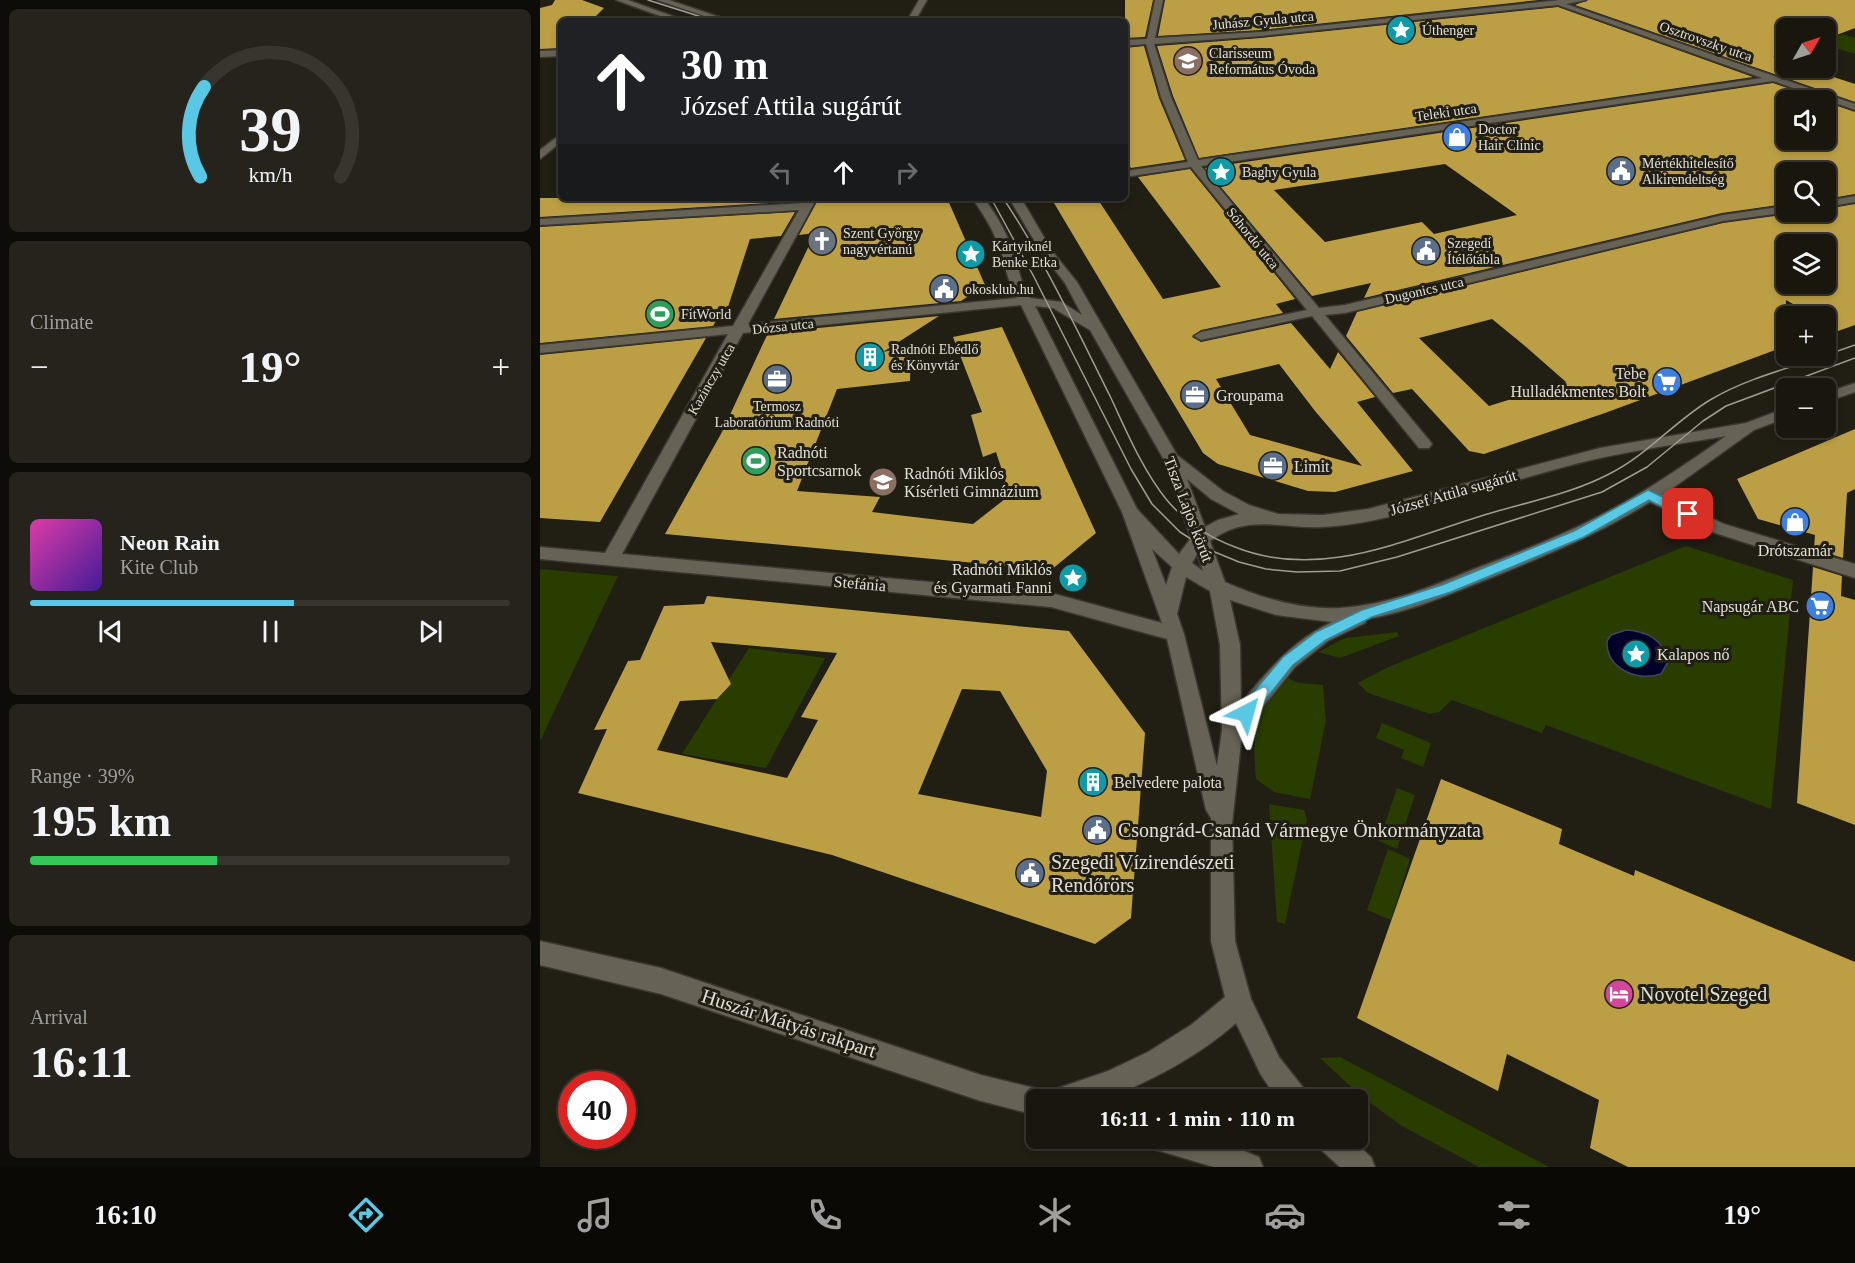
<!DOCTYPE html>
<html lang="en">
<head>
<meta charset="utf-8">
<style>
  body { margin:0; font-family:"Times New Roman",serif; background:#26231c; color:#f1f3f6; height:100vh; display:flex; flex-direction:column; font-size:22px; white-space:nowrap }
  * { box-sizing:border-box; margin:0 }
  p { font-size:20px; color:#9f9f9e }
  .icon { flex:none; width:33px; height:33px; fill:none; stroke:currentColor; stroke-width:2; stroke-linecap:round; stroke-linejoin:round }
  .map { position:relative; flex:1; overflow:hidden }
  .side { display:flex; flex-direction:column; gap:9px; padding:9px; background:#0e0c08; width:540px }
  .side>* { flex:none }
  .top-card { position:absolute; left:18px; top:18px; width:570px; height:183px; border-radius:9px; box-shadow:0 3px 9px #0003,0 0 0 2px #37352e; background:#202124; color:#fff; overflow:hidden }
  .needle { width:39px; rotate:51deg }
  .tools { position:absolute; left:1236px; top:18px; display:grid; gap:12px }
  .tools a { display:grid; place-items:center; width:60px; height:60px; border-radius:9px; background:#19160e; box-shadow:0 3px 9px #0003,0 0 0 2px #37352e; font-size:30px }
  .speed { position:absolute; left:18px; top:1071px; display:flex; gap:12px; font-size:30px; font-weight:700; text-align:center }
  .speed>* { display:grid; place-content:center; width:78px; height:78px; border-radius:50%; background:#19160e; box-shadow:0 3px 9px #0003,0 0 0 2px #37352e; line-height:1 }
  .speed .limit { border:9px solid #d22; background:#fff; color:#111 }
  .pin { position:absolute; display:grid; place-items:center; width:51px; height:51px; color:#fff; margin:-26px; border-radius:12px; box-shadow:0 3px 9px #0006 }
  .me { position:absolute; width:66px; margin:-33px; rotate:39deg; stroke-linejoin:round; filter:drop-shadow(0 0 4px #0008) }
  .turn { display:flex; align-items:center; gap:21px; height:126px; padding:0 24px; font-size:27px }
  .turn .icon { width:78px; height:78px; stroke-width:2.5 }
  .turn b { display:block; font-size:42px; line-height:51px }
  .lanes { display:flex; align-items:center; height:57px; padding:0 24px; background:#0003; justify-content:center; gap:30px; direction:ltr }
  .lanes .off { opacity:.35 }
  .big { font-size:45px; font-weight:800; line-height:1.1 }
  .side .card { flex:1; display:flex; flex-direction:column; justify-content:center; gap:9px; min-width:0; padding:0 21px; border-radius:9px; background:#26231c }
  .side .dial { align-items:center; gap:0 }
  .dial svg { height:156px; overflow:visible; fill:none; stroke:#37352e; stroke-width:7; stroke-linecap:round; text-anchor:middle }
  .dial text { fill:#f1f3f6; stroke:none }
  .song { display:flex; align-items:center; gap:18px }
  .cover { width:72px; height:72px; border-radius:9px; background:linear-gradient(135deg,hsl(320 70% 55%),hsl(260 70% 35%)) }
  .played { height:6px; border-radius:3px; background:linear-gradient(90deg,#59c8e4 55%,#37352e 55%) }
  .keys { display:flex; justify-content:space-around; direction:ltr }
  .heat { display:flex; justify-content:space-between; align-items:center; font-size:33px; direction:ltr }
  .charge { height:9px; border-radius:4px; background:linear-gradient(90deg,#34c759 39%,#37352e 0) }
  .trip { position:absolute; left:486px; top:1089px; width:342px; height:60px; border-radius:9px; background:#19160e; box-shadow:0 3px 9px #0003,0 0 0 2px #37352e; font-weight:800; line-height:60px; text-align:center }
  .tab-bar { display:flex; height:96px; justify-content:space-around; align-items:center; background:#0a0906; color:#9f9f9e }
  .tab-bar .icon { width:42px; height:42px }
  .tab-bar .selected { color:#59c8e4 }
  .tab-bar b { font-size:27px; color:#f1f3f6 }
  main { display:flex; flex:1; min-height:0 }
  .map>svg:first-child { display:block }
  .green { fill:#2a3d01 }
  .water { fill:#00012b; stroke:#44445f; stroke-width:1.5 }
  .building { fill:#bc9f45; fill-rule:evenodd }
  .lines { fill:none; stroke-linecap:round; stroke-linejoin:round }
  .minor-casing { stroke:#3a3731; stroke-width:3 }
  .minor { fill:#676256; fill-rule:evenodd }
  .tram { stroke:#9f9c93; stroke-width:1.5 }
  .route { fill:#59c8e4; stroke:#3a8294; stroke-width:1.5 }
  .labels { text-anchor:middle; stroke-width:6; stroke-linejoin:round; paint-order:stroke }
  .far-street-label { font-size:14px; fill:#e1dfd7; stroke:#211e13 }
  .far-poi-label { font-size:14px; fill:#e1dfd7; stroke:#211e13; text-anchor:start }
  .poi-label { font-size:16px; fill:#e1dfd7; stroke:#211e13; text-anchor:start }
  .street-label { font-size:16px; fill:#e1dfd7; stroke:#211e13 }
  .near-poi-label { font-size:20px; fill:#e1dfd7; stroke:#211e13; text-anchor:start }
  .near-street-label { font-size:20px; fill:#e1dfd7; stroke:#211e13 }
</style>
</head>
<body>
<main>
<section class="side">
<div class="card dial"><svg viewBox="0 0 100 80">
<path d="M14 69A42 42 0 1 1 86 69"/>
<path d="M14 69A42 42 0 0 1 16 23" stroke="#59c8e4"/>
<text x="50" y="56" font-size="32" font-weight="700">39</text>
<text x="50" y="72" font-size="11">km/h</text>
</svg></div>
<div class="card"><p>Climate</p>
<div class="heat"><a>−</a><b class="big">19°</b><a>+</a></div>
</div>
<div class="card">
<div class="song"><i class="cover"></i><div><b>Neon Rain</b><p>Kite Club</p></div></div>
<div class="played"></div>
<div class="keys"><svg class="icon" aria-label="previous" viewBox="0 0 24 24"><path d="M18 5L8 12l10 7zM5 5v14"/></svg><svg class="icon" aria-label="pause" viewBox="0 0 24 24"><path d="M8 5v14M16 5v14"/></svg><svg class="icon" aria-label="next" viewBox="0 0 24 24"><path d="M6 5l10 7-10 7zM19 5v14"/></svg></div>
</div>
<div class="card"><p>Range · 39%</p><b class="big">195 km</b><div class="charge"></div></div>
<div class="card"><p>Arrival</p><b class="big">16:11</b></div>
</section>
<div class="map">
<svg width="1315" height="1167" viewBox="0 0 1315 1167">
  <rect width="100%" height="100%" fill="#211e13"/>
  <!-- green -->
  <path class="green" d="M1302,34L1315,38V54L1286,45V40Z
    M1146,546L1253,580L1231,809L1006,725L1002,733L912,700L899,712L890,714L828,693L818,683L846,668Z
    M0,569L78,576L0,741Z
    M857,632L859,636L800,658L778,652L805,638Z
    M209,648L285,658L226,768L142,754Z
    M744,676L758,683L783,685L786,721L770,799L734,792L716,779C714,754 711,721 726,698C731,690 738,683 744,676Z
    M842,723L891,743L883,767L861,758L864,750L836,738Z
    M857,788L875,795L857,849L839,841Z
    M729,804L764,810L767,819L745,924L737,922Z
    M848,849L870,859L851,920L827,910Z
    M800,1057L1009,1167H939L862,1126L822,1097L780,1058Z"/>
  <!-- water -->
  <path class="water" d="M1086,630C1106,631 1125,640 1128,662L1121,674C1098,682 1066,669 1067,641L1071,635Z"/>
  <!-- building -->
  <path class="building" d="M15,0H42L64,8L51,21H21V48L0,49V8L12,5Z
    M585,0H613L605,37L585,38Z
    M625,0H999L721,30L618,36Z
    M1048,0H1315V28L1286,39V28H1246V52L1233,57L1246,61V68H1266L1315,84V102L1035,5Z
    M1018,7L1213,77L659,158L633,96L617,46L721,38Z
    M604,46L619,98L645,160L591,168L585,160V48Z
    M1233,83L1281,100H1246V140H1286V102L1315,112V194L1286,199V172H1246V204L1182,213L824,298L831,283L772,296L665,168ZM905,164L977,215L894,234L882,222L785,242L734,190Z
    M650,169L755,299L736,304L743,313L661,330L652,337L661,342L751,323L790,369L798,352L835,397L817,402L873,471L795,492L768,491L678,464L663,453L511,198H557L623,299L681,287L598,177ZM739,364L775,411L822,466L710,435L676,379Z
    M0,198H263L261,201L0,217Z
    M279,198H407L445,285L421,301L234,319L275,233L259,235Z
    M1315,204V325L1298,331L1286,323V316H1274L1246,300V346L1065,413L944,454L929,451L872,389L853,393L806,336L817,312L1183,223L1250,214L1252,212H1286V209ZM1246,244H1286V284H1246ZM952,319L985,346L1026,382L949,406L879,338Z
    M255,212L241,236L210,239L188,307H184L173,326L0,343V227Z
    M399,316L343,352L371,346L370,381L297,389L257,491L340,497L332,512L433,524L470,495L456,452L443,457L431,415L442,412L413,337L462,327L556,533L511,570L125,534L182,432L228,333Z
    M166,338L60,522L0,518V355Z
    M1315,429V489L1307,493L1303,558L1274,549L1275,535L1218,519L1197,479Z
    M1273,567L1302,576L1301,596L1315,600V825L1257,803Z
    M167,596L529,631L605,733L591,918L555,944L292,855L38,793L67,729L54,730L88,661L100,660L124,606L164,604ZM171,642L297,653L261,717L278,720L247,778L117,750L140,701L177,699L191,684ZM422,689L460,691L507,771L501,817L378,794Z
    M901,779L1022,829L1019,844L1094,876L1095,870L1315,962V1167H1088L1050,1148L1059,1100L967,1054L958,1091L817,1018Z"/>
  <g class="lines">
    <!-- minor casing -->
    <g class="minor-casing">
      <path id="minor" d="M76,0H88L146,21H134Z
        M117,0H129L191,21H179Z
        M379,0H387L375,21H367Z
        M615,0H623L615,38L721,32L1020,0H1046L1026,4L1315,104V110L1233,81L661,166L779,308L805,305L1183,215L1246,206V212H1250L1183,221L805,313L785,315L889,440L892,444L889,448H879L772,316L661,340L654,336L661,332L767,310L651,167L585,177V171L648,162L621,97L606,44L585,46V40L607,39ZM1018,5L1222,78L658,160L631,97L614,44L721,36Z
        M21,50V56L0,57V51Z
        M21,134V142L0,159V150Z
        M1315,196V202L1286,207V201Z
        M265,198H277L208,324L477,298C469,283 467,274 463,258C457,236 445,216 432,198H444C457,216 469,236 475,258C480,274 481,283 490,298L521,302L542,315L525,283L501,252L469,198H481L512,251L537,282L637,455L683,491L709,505L738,514L783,515L828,509L1060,448L1206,423L1246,408V418L1214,430L1123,495L1184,524L1315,564V578L1172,532L1110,502C1061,533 1007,555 953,577C912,593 870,612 827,619L825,623L788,641L755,667L702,733L692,824L695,941L711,999L739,1057L765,1090L768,1100H738L721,1075L696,1023C658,1057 611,1081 563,1100H510L513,1090L568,1071L608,1052L651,1025L685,997L671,941V818L666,810L627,639L511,607L0,559V547L65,553L188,334L0,353V345L193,326L259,210L0,225V219L263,203ZM481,305L582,512L622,623L511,593L82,554L203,333ZM495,306L513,308L550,330L623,458L651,538L639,554L597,509ZM1186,436C1145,465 1104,493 1059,516C1019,537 976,553 934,569C891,587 847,605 800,608C760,610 721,598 685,582L670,541C708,513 740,529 783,527C843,524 906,500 964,484C996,475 1028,465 1060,458C1102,449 1144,443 1186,436ZM647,479L671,499L699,514L678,520L665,527ZM612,549L632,567L626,585ZM657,554L663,571L652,563ZM646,577L670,591L680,645L682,730L677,766L644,634L637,614ZM690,600L736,615L792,622C750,642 730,669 701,703L700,645Z
        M1315,383V392L1286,402V393Z
        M0,941L121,968L441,1075L506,1091L509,1100H496V1115L441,1101L121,994L0,965Z
        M606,1138H672L719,1157L723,1167H674L610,1148Z
        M775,1138H810L831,1157L835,1167H800L779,1148Z"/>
    </g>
    <!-- minor -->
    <use href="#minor" class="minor"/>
    <!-- tram -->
    <path class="tram" d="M108,0L174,21
      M451,198L493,275L591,469L612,504L640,532L665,548L699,562L726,569L757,572L800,571L857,557L1062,492L1107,467L1163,421L1186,406L1315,358
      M463,198C505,261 536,328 570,396C586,430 602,469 626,499C645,522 668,537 695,547C780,581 863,540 944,515C987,502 1032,494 1071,473C1108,454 1135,421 1170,400C1205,379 1246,369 1285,356
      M1286,355L1315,345"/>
  </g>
  <!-- route -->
  <path class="route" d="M1108,490L1152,511L1154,514L1148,519L1143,518L1109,500L1044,537L911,592L832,617L786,640L753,665L711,718L706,719L700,718L698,713L700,708L743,657L776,632L822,610L902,585L1034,531Z"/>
  <!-- icons -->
  <defs>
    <g id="sight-disc" transform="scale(1.5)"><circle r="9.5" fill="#0f9aa8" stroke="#211e13"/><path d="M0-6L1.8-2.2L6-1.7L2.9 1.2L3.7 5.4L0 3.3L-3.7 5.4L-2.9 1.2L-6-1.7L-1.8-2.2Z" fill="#fff"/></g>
    <g id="school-disc" transform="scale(1.5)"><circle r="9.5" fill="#8d6e63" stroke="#211e13"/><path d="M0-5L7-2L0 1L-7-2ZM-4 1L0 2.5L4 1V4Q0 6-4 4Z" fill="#fff"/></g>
    <g id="shop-disc" transform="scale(1.5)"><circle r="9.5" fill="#3f7fe0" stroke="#211e13"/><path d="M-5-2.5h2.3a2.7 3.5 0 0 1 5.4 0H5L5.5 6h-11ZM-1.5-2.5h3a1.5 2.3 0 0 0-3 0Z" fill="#fff"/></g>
    <g id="civic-disc" transform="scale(1.5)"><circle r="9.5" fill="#5c6f8a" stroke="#211e13"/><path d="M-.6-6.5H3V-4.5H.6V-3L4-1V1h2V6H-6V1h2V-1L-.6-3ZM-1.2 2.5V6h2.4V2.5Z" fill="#fff"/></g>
    <g id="church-disc" transform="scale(1.5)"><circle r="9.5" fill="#6b7280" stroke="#211e13"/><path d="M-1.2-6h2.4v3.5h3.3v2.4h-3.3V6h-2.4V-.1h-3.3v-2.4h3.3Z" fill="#fff"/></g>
    <g id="stadium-disc" transform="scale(1.5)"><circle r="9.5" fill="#2e9e5b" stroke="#211e13"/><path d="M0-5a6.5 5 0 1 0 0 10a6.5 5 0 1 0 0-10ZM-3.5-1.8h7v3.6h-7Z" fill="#fff"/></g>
    <g id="building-disc" transform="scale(1.5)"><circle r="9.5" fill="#0f9aa8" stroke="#211e13"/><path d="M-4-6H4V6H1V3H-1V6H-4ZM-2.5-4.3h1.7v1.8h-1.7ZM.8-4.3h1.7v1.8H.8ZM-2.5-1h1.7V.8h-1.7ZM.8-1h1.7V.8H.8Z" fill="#fff"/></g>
    <g id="office-disc" transform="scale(1.5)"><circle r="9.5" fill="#5c6f8a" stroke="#211e13"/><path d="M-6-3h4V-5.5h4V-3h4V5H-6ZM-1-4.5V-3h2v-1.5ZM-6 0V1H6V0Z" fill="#fff"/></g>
    <g id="supermarket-disc" transform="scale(1.5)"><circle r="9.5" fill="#3f7fe0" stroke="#211e13"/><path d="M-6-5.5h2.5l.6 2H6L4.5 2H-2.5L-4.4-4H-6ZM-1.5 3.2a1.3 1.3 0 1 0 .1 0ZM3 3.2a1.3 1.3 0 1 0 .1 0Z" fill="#fff"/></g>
    <g id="hotel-disc" transform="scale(1.5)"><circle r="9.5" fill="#d1479c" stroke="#211e13"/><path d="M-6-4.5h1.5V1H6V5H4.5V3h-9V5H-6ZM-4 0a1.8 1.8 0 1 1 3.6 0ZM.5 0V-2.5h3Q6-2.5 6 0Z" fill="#fff"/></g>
  </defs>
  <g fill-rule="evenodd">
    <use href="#sight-disc" x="861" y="30"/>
    <use href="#school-disc" x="648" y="61"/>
    <use href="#shop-disc" x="917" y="137"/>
    <use href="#civic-disc" x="1081" y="171"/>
    <use href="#sight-disc" x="681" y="172"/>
    <use href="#church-disc" x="282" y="241"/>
    <use href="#civic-disc" x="886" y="251"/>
    <use href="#sight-disc" x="431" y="254"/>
    <use href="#civic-disc" x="404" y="289"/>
    <use href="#stadium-disc" x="120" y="314"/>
    <use href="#building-disc" x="330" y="357"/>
    <use href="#office-disc" x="237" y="379"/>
    <use href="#supermarket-disc" x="1127" y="382"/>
    <use href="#office-disc" x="655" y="395"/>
    <use href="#stadium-disc" x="216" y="461"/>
    <use href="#office-disc" x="733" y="466"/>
    <use href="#school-disc" x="343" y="482"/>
    <use href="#shop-disc" x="1255" y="522"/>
    <use href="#sight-disc" x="533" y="578"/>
    <use href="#supermarket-disc" x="1280" y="606"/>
    <use href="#sight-disc" x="1096" y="654"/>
    <use href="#building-disc" x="553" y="782"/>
    <use href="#civic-disc" x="557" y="830"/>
    <use href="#civic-disc" x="490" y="873"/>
    <use href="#hotel-disc" x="1079" y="994"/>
  </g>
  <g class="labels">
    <!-- far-street labels -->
    <g class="far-street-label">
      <text transform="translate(723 20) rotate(-5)" y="5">Juhász Gyula utca</text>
      <text transform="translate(1166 41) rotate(19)" y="5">Osztrovszky utca</text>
      <text transform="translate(906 112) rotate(-8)" y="5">Teleki utca</text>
      <text transform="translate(713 238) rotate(51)" y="5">Sóhordó utca</text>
      <text transform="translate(884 290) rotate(-13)" y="5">Dugonics utca</text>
      <text transform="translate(243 326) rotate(-6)" y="5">Dózsa utca</text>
      <text transform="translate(171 379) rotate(-60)" y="5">Kazinczy utca</text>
    </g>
    <!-- far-poi labels -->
    <g class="far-poi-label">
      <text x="882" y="35">Úthenger</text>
      <text x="669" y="58">Clarisseum<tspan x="669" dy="16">Református Óvoda</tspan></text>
      <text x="938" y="134">Doctor<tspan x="938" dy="16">Hair Clinic</tspan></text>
      <text x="1102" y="168">Mértékhitelesítő<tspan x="1102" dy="16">Alkirendeltség</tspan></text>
      <text x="702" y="177">Baghy Gyula</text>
      <text x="303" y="238">Szent György<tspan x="303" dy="16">nagyvértanú</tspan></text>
      <text x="907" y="248">Szegedi<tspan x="907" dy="16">Ítélőtábla</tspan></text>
      <text x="452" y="251">Kártyiknél<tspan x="452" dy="16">Benke Etka</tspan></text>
      <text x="425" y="294">okosklub.hu</text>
      <text x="141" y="319">FitWorld</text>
      <text x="351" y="354">Radnóti Ebédlő<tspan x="351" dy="16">és Könyvtár</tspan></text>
      <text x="237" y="411" text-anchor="middle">Termosz<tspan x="237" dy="16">Laboratórium Radnóti</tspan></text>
    </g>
    <!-- poi labels -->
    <g class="poi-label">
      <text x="1106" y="379" text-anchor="end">Tebe<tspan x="1106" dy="18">Hulladékmentes Bolt</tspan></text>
      <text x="676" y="401">Groupama</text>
      <text x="237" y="458">Radnóti<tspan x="237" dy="18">Sportcsarnok</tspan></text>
      <text x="754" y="472">Limit</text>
      <text x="364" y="479">Radnóti Miklós<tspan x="364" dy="18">Kísérleti Gimnázium</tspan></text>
      <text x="1255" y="556" text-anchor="middle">Drótszamár</text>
      <text x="512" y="575" text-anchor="end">Radnóti Miklós<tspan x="512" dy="18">és Gyarmati Fanni</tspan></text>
      <text x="1259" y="612" text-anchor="end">Napsugár ABC</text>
      <text x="1117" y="660">Kalapos nő</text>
      <text x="574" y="788">Belvedere palota</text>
    </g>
    <!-- street labels -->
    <g class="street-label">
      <text transform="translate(913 492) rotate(-16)" y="6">József Attila sugárút</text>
      <text transform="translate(649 509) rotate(69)" y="6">Tisza Lajos körút</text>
      <text transform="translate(320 583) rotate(5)" y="6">Stefánia</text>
    </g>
    <!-- near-poi labels -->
    <g class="near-poi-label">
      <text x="578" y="837">Csongrád-Csanád Vármegye Önkormányzata</text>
      <text x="511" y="869">Szegedi Vízirendészeti<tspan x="511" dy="23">Rendőrörs</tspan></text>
      <text x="1100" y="1001">Novotel Szeged</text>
    </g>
    <!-- near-street labels -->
    <g class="near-street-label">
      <text transform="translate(249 1023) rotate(18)" y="7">Huszár Mátyás rakpart</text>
    </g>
  </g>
</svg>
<div class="tools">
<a><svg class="needle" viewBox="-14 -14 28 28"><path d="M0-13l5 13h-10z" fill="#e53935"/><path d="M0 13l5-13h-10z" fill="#9f9f9e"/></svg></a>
<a><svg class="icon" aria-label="sound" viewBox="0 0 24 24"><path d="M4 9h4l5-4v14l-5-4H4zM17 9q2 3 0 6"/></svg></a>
<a><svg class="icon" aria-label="search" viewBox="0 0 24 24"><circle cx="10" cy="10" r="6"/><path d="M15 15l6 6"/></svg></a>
<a><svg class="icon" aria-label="layers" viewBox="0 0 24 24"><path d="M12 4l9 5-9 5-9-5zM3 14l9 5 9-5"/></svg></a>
<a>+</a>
<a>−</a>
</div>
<div class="speed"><div class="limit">40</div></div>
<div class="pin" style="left:1148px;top:514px;background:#d93025"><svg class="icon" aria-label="arrive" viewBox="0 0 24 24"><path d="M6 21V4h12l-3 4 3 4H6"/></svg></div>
<svg class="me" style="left:706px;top:713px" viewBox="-20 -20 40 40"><path d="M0-17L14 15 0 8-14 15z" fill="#59c8e4" stroke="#fff" stroke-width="4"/></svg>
<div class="trip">16:11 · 1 min · 110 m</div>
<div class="top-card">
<div class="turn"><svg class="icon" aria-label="ahead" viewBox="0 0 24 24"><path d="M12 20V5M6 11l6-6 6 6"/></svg><div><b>30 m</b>József Attila sugárút</div></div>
<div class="lanes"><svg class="icon off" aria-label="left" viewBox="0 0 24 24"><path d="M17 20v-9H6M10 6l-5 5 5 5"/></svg><svg class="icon" aria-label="ahead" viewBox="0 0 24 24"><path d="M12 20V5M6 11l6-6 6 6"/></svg><svg class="icon off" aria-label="right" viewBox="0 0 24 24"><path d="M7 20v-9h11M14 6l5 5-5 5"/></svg></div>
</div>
</div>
</main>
<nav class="tab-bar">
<b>16:10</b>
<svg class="icon selected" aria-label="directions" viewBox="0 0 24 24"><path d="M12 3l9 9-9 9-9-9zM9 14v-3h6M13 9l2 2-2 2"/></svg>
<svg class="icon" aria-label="music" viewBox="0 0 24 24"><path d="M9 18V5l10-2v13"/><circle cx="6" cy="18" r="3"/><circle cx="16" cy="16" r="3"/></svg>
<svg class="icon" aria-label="phone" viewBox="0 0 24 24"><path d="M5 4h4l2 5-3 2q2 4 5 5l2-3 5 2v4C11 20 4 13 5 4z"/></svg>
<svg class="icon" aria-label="climate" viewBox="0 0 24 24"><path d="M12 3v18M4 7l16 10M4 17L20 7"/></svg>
<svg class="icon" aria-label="car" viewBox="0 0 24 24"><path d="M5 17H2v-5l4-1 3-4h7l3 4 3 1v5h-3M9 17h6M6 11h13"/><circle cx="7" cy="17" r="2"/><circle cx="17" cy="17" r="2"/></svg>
<svg class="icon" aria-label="filters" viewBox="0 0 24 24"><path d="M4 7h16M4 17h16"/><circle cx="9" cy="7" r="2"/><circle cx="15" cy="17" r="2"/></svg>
<b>19°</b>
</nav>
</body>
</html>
